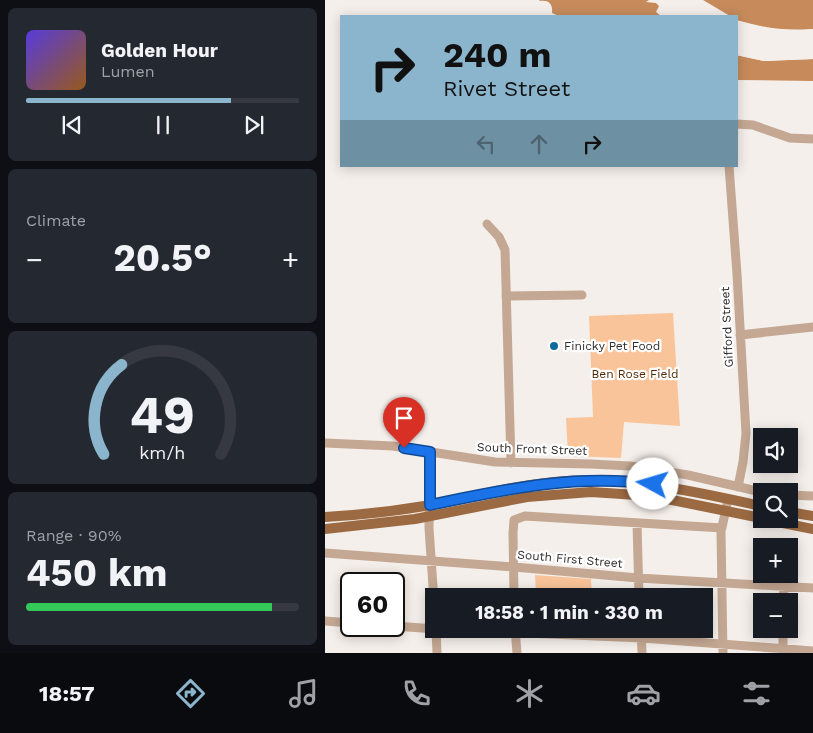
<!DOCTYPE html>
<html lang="en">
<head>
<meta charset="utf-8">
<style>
  body { margin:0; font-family:"Work Sans",sans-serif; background:#242831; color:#f1f3f6; height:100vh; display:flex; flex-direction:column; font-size:19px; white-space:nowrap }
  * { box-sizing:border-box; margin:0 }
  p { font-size:16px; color:#9ea1a6 }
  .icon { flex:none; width:28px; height:28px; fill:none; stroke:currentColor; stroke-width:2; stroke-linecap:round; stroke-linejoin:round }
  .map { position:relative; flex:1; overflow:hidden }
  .details { display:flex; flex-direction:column; gap:8px; padding:8px; background:#0d0f14; width:325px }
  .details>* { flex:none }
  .guide { position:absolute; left:15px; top:15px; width:398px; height:152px; border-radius:0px; box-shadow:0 2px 12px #0003; background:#8ab5cc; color:#111; overflow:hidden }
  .buttons { position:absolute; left:428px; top:428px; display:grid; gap:10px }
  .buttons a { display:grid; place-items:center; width:45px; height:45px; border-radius:0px; background:#171b24; box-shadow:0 2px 12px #0003; font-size:25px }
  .speed { position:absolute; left:15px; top:572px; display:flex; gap:10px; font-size:25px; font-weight:700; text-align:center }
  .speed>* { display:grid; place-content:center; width:65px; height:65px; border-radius:50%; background:#171b24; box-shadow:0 2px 12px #0003; line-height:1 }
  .speed .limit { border:2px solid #111; border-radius:8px; background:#fff; color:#111 }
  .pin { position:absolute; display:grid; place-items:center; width:42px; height:42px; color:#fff; margin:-51px -21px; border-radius:50% 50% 50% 0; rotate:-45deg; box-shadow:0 0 5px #0007 }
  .pin .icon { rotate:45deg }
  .me { position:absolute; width:55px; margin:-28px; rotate:276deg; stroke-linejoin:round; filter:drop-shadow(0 0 4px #0008) }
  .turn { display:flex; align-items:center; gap:18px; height:105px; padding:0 20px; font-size:22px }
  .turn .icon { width:65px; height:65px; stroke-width:2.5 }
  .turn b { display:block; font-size:35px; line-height:42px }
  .lanes { display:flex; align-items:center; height:48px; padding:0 20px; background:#0003; justify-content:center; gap:25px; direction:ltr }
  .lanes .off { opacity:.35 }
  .big { font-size:38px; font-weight:700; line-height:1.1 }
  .details .tile { flex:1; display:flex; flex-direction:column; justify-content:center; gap:8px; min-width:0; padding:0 18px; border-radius:8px; background:#242831 }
  .details .dial { align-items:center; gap:0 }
  .dial svg { height:130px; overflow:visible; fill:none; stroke:#363941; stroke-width:7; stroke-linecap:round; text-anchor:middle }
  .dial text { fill:#f1f3f6; stroke:none }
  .song { display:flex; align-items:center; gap:15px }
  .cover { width:60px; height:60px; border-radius:8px; background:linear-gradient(135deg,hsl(250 70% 55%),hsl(30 70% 35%)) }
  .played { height:5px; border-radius:2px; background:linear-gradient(90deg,#8ab5cc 75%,#363941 75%) }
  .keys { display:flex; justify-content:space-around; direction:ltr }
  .heat { display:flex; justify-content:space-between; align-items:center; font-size:28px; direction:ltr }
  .charge { height:8px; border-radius:4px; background:linear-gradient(90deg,#34c759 90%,#363941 0) }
  .trip { position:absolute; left:100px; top:588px; width:288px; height:50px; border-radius:0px; background:#171b24; box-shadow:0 2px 12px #0003; font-weight:700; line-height:50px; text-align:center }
  .menu { display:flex; height:80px; justify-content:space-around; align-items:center; background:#090b0e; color:#9ea1a6 }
  .menu .icon { width:35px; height:35px }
  .menu .active { color:#8ab5cc }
  .menu b { font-size:22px; color:#f1f3f6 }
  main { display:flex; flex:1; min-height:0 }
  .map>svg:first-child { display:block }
  .green { fill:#fac49a }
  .water { fill:#c78b5b }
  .pier { fill:#f5efeb }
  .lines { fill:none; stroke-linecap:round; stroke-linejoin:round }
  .minor { stroke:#c4a893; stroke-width:9 }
  .major { stroke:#9b6a43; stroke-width:10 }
  .route-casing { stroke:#114b97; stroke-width:12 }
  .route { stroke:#1a73e8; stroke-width:9 }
  .poi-dot { fill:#0d6a99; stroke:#fff; stroke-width:2 }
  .labels { text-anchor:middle; stroke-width:4.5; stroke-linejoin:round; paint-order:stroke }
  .street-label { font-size:12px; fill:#2d2b2a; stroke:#fff }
  .poi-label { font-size:12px; fill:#2d2b2a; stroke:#fff; text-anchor:start }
  .park-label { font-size:12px; fill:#502800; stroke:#fff }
</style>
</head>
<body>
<main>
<section class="details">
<div class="tile">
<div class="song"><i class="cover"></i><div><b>Golden Hour</b><p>Lumen</p></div></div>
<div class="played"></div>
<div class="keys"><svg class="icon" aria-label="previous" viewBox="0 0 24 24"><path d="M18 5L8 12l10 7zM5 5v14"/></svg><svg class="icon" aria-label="pause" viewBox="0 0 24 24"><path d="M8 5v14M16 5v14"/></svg><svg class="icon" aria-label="next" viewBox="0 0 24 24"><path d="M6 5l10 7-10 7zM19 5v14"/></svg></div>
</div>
<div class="tile"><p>Climate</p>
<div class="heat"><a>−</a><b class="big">20.5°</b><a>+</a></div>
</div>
<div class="tile dial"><svg viewBox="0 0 100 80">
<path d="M14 69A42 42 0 1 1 86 69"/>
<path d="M14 69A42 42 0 0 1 25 14" stroke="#8ab5cc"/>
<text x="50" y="56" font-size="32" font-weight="700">49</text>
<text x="50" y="72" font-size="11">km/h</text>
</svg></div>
<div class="tile"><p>Range · 90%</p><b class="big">450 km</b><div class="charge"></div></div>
</section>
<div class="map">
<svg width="488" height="653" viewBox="0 0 488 653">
  <rect width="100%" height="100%" fill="#f5efeb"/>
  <!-- green -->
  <path class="green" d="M348,313L355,426L299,422L296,458L243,456L241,418L268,417L264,316Z
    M210,575L266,579L267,596H211Z"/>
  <!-- water -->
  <path class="water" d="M214,0H324L321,2L331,3L334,6L331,12L336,16H234L227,13C228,4 224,0 215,1Z
    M378,0H488V29C458,31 440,28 411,20V16H405Z
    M411,55L439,61L488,59V81L411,80Z"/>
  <!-- pier -->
  <path class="pier" d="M411,20L439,28L464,31L488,29V31L464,33L438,30L411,23Z
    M411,53L439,59L488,56V59L439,61L411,55Z"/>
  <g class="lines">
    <!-- minor -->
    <path class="minor" d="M411,124L428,125L465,138L488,139
      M404,166L412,274L421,433L418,462L413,487
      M162,224L174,237L180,250L186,463
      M181,296L257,295
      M415,335L488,327
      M0,443L68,446L170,462L266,464L305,466L363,475L436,492
      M105,452L104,528L109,601
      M464,495L488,496
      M312,524L314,596
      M0,553L189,567L313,578L488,588
      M189,596L188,533L189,520L200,516L397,528
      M458,601L459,586
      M0,621L26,623
      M69,626L111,629L317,638L488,651
      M111,629L112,653
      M190,629L192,653
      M316,629L317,653
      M458,629V649
      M398,653L396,532L402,504"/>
    <!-- major -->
    <path class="major" d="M464,512L488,516
      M0,517C35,515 71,511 106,505C151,496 195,484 241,481C308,477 371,492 436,506
      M438,519L488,529
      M0,529L90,519L202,497L266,492L327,496L436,518"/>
  </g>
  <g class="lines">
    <!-- route casing -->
    <g class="route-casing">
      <path id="route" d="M79,448L105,452V505C182,489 249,474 328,484"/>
    </g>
    <!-- route -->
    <use href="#route" class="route"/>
  </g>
  <!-- markers -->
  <circle class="poi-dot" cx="229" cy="346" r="5"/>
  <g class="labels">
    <!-- street labels -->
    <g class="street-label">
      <text transform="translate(402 327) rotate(-93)" y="4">Gifford Street</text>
      <text transform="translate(207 449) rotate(2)" y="4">South Front Street</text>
      <text transform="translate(245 559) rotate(5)" y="4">South First Street</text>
    </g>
    <!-- poi labels -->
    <g class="poi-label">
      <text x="239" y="350">Finicky Pet Food</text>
    </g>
    <!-- park labels -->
    <g class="park-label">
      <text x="310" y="378">Ben Rose Field</text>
    </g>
  </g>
</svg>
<div class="buttons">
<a><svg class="icon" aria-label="sound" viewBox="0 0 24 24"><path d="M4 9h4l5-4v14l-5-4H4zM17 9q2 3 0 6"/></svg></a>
<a><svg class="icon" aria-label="search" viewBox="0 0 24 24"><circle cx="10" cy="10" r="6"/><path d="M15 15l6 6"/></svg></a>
<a>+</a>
<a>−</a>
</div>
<div class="speed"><div class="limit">60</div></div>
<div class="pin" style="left:79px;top:448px;background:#d93025"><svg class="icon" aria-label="arrive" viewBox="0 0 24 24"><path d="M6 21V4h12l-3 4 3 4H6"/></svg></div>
<svg class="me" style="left:328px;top:484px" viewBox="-20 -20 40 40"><circle r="19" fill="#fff"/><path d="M0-13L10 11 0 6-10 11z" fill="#1a73e8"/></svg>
<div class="trip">18:58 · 1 min · 330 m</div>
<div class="guide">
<div class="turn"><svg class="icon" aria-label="right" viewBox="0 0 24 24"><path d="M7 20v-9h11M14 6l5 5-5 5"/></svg><div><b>240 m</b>Rivet Street</div></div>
<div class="lanes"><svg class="icon off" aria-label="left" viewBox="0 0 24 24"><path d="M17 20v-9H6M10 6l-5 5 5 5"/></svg><svg class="icon off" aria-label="ahead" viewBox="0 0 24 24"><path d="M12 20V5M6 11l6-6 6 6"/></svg><svg class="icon" aria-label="right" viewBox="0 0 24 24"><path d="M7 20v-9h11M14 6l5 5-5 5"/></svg></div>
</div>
</div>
</main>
<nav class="menu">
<b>18:57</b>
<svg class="icon active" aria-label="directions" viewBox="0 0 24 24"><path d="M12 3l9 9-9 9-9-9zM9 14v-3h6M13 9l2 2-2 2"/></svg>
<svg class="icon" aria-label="music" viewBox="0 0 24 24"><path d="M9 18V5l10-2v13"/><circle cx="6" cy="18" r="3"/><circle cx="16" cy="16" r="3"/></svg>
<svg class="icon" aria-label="phone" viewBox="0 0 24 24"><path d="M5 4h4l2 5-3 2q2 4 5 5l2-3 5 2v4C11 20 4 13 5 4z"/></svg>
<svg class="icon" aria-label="climate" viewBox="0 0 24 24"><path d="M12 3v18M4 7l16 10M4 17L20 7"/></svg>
<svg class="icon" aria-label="car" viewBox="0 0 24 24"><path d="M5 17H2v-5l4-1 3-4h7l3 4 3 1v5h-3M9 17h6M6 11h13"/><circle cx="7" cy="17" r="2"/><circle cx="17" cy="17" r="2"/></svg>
<svg class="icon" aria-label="filters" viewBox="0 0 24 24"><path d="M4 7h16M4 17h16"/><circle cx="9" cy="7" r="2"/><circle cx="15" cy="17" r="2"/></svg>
</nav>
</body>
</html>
